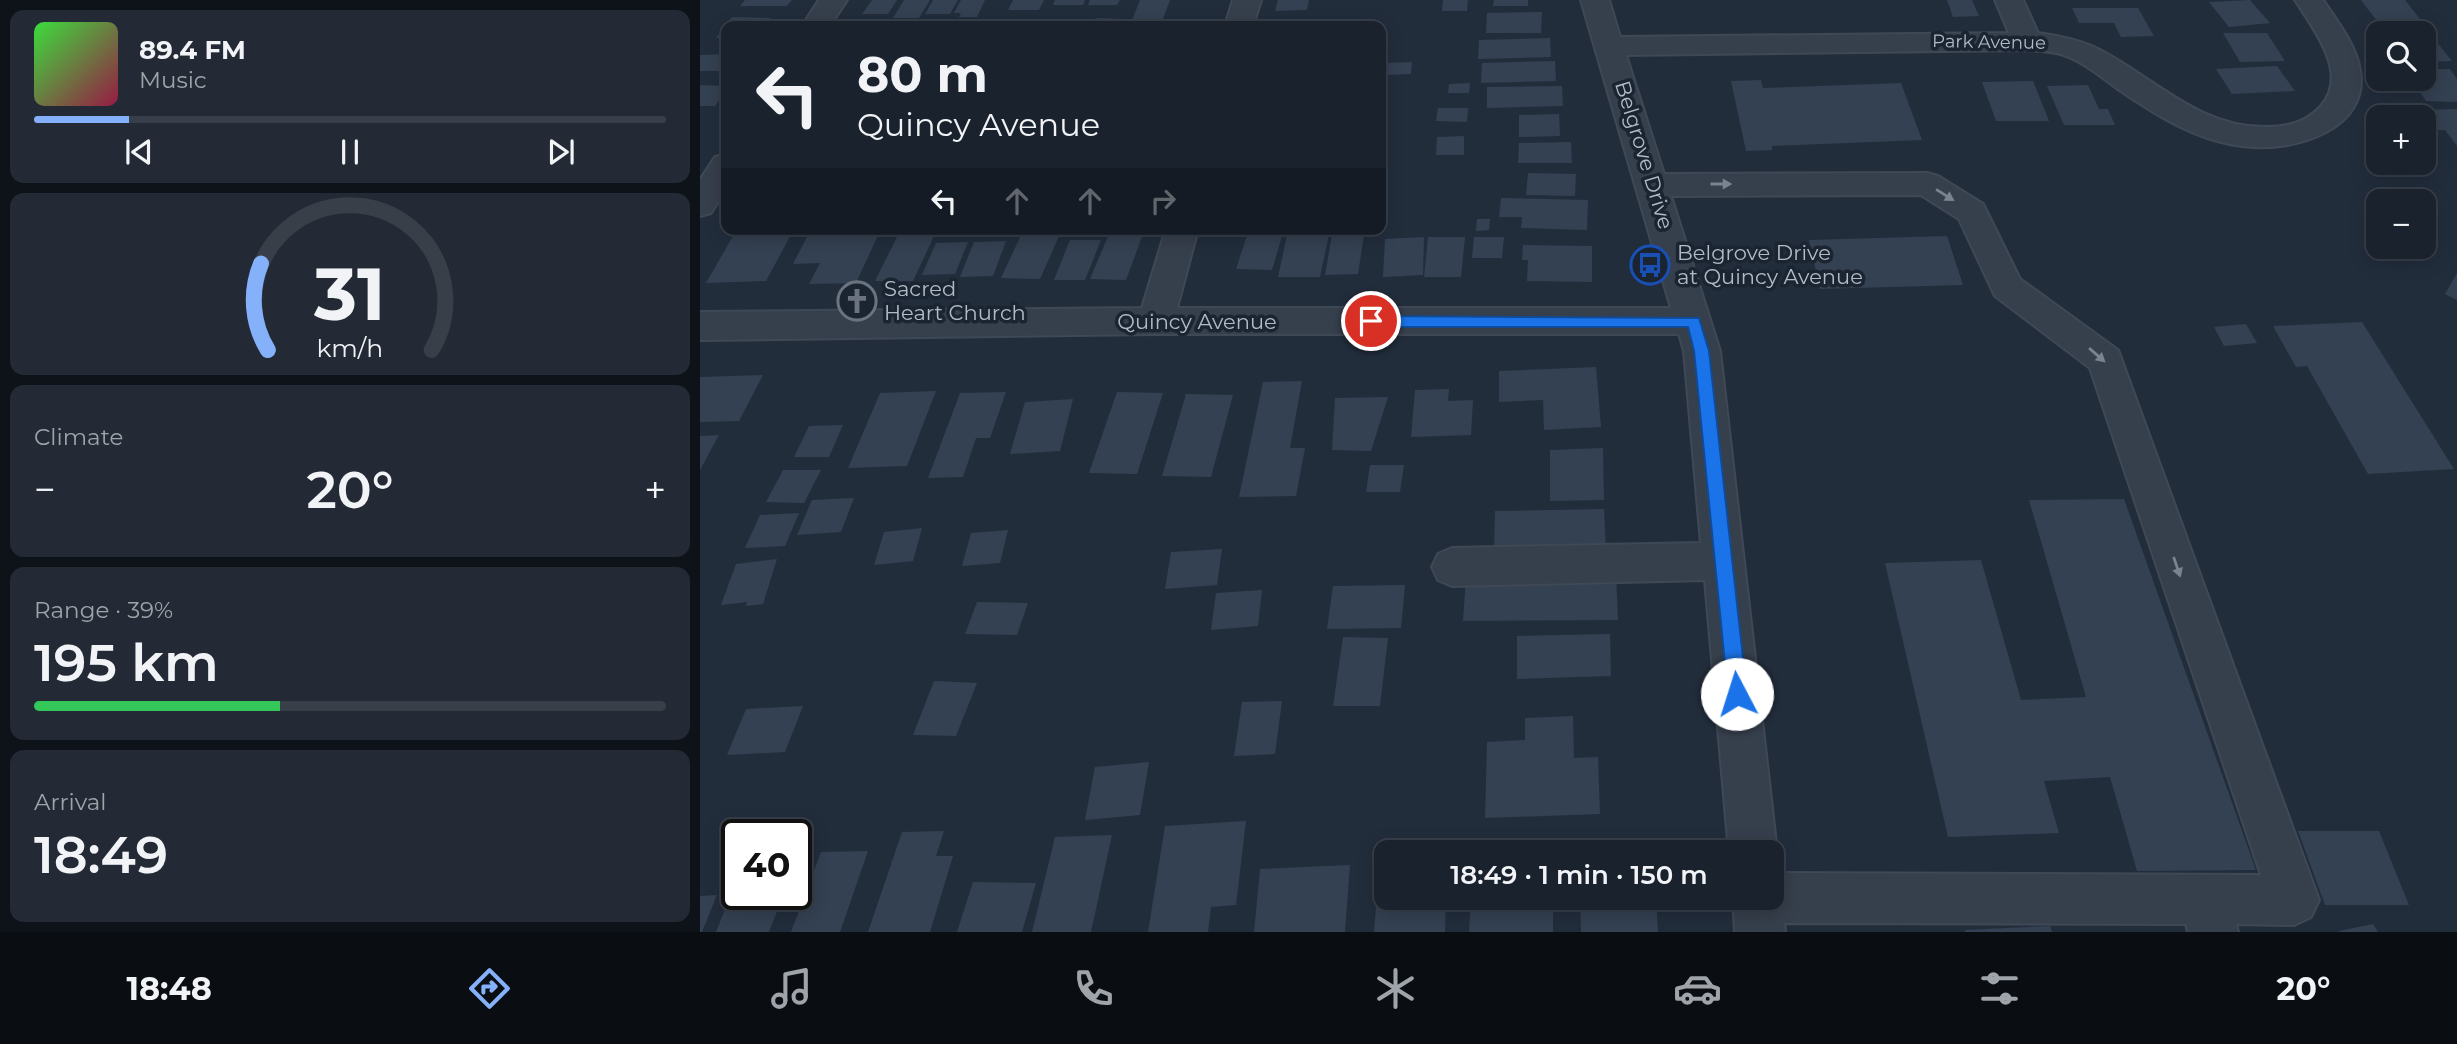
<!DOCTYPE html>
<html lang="en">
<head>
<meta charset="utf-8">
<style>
  body { margin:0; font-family:Montserrat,sans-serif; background:#232a35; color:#f1f3f6; height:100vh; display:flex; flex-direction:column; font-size:26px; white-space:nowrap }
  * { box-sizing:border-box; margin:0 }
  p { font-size:23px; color:#9fa4aa }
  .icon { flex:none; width:38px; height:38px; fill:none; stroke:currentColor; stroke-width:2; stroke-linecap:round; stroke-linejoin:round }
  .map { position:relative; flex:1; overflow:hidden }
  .sheet { display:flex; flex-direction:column; gap:10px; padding:10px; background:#0e1319; width:700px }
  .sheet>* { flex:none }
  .hud { position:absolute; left:21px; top:21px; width:665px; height:214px; border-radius:14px; box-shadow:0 4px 18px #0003,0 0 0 2px #383f49; background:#1a222d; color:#f1f3f6; overflow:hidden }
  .tools { position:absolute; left:1666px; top:21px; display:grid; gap:14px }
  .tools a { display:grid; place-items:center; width:70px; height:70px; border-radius:14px; background:#1a222d; box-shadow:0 4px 18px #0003,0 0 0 2px #383f49; font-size:35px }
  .speed { position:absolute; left:21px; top:819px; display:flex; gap:14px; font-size:35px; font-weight:700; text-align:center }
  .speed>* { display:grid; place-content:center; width:91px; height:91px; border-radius:50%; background:#1a222d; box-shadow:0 4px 18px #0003,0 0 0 2px #383f49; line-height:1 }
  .speed .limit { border:4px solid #111; border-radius:10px; background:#fff; color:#111 }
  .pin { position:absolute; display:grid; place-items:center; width:60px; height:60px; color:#fff; margin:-30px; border:4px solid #fff; border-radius:50%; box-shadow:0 2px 7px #0007 }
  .me { position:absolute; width:77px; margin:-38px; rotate:355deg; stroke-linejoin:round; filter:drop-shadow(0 0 5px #0008) }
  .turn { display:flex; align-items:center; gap:24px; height:147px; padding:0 21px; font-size:32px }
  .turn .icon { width:91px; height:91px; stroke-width:2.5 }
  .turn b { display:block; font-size:49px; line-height:60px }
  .lanes { display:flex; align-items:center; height:66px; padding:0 21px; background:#0003; justify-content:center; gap:35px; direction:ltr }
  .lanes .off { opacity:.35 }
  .big { font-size:52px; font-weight:600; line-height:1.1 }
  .sheet .widget { flex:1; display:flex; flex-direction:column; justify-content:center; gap:10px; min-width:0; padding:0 24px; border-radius:14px; background:#232a35 }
  .sheet .dial { align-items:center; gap:0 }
  .dial svg { height:182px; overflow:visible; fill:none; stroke:#383f49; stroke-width:7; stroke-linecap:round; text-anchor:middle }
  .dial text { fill:#f1f3f6; stroke:none }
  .song { display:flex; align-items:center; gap:21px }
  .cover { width:84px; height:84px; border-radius:10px; background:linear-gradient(135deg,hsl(120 70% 55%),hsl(340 70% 35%)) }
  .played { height:7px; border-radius:4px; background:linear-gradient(90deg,#85b0fa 15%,#383f49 15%) }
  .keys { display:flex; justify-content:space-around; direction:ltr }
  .heat { display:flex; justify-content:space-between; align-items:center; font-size:38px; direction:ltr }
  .charge { height:10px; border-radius:5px; background:linear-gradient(90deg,#34c759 39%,#383f49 0) }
  .trip { position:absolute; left:674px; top:840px; width:410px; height:70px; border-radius:14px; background:#1a222d; box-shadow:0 4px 18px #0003,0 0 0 2px #383f49; font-weight:600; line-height:70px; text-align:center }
  .menu { display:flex; height:112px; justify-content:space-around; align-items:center; background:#0a0e12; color:#9fa4aa }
  .menu .icon { width:49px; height:49px }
  .menu .selected { color:#85b0fa }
  .menu b { font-size:32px; color:#f1f3f6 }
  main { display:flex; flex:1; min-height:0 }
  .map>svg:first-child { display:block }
  .building { fill:#344152 }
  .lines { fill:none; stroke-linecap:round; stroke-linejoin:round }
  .minor-casing { stroke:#3f4855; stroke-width:4 }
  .minor { fill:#363f4c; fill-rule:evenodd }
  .oneway { fill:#7a8390 }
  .route { fill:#1a73e8; stroke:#114b97; stroke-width:2 }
  .labels { text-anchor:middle; stroke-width:7; stroke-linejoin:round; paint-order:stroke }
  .far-street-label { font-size:18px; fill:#b2bac8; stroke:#1b2431 }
  .street-label { font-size:21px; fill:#b2bac8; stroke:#1b2431 }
  .poi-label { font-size:21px; fill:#b2bac8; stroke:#1b2431; text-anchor:start }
</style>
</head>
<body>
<main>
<section class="sheet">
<div class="widget">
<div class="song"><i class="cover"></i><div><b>89.4 FM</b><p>Music</p></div></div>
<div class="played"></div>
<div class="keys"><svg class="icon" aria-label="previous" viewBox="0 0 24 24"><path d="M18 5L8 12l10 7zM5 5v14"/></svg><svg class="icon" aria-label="pause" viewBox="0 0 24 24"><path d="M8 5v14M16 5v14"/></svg><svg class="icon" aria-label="next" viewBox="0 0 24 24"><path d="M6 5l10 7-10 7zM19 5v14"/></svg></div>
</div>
<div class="widget dial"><svg viewBox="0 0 100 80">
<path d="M14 69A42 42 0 1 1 86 69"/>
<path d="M14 69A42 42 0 0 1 11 31" stroke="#85b0fa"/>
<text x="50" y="56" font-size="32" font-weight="700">31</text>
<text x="50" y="72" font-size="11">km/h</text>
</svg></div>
<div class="widget"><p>Climate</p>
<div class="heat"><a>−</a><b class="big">20°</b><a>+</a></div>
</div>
<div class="widget"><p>Range · 39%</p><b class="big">195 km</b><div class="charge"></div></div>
<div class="widget"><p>Arrival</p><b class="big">18:49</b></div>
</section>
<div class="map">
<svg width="1757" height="932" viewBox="0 0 1757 932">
  <rect width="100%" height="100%" fill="#222d3c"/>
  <!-- building -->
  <path class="building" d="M45,0H92L87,6H40Z
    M172,0H197L188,14H162Z
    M204,0H230L219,18H193Z
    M233,0H258L250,14H225Z
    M261,0H285L277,17H259L261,13H254Z
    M313,0H344L339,10H308Z
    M355,0H385L383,5H353Z
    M390,0H420L417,5H388Z
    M440,0H470L463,19L432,20Z
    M578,0H609L607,10L575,11Z
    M743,0H768L767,11H742Z
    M794,0H828V6H793Z
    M1247,0H1272L1279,16L1253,17Z
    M1550,0L1570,23L1529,27L1509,2Z
    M1661,0H1705L1724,24L1680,25Z
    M1372,8H1438L1454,36L1421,37L1414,23H1379Z
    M842,12L841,33H786L787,13Z
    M32,17L71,18L65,26H26V38H16Z
    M396,18L424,19L420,26H392Z
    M471,19L497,20L495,26H468Z
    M1713,31H1728L1752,61L1724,62V33Z
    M1523,33H1567L1585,61L1540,62Z
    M850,38L851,57L778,59L779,40Z
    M26,54V71H0V55Z
    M855,61L856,81L781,83L782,63Z
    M712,62L711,74L684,75L685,63Z
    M1577,66L1595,91L1532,94L1516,69Z
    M1724,69H1750L1757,79V102L1726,101L1711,79H1724Z
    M1061,80L1063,88L1201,83L1222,140L1072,146V150L1046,151L1031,81Z
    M1333,81L1349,121H1296L1282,82Z
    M770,83L769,93H748L749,84Z
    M0,85L26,86V91L15,106H0Z
    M1388,85L1399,109H1408L1415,125H1364L1347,86Z
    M862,86L863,106L787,108V87Z
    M738,108H768L767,122L736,121Z
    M1757,109V146L1745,130H1736L1721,110Z
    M859,114L860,136L819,137V115Z
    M764,136V155H736L737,137Z
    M871,142L872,163H818L819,143Z
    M828,173L876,174L875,196L826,195Z
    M801,198L888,200L887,230L821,228L822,217H799Z
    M777,219H790L789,230L776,231Z
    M37,229H94L66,281L6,283Z
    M111,229H181L156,283L109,284L120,263L93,264Z
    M549,229H584L572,270L536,269Z
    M633,229H654L653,236L664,235L658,274L625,275Z
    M322,233L360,234L340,279L301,278Z
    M409,234H443L426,280L390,279Z
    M587,235H629L620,277H578Z
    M234,236L213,281H175L197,237Z
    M1247,236L1263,285L1120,289L1109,240Z
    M724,237L723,275L683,277L685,239Z
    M728,237H765L761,277H724Z
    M774,237H804L802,258H772Z
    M370,240H401L385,280H354Z
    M306,241L293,276L260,277L274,242Z
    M268,242L255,274L222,275L236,243Z
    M823,245L892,246V282L827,281L828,260H822Z
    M1757,273V300L1745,294Z
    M1662,322L1754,469L1668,474L1607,366L1596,367L1573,326Z
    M1546,324L1557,343L1524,346L1514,327Z
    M896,367L901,427L844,430L843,400L799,402V371Z
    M63,375L39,421L0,422V377Z
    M602,381L590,448H605L596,496L539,497L563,382Z
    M749,389L748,401L773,400L771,435L711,437L715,390Z
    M236,391L207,466L148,468L180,393Z
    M306,392L290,438H276L263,477L228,478L260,393Z
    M417,392L463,393L437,474L389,473Z
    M486,394L533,395L511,477L462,476Z
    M688,397L671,451L632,450L635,398Z
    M373,399L360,451L310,454L325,402Z
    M143,425L129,457H94L109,426Z
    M19,435L0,470V436Z
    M903,448L904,500L850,501V450Z
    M670,465H704L700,492H666Z
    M83,470H121L104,503L66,502Z
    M154,498L141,532L97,535L112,500Z
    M1424,499L1556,870L1437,871L1410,777L1344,781L1359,833L1248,837L1185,563L1281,560L1321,700L1386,697L1329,500Z
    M904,509L906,550L794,552L795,511Z
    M99,513L85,546L45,548L60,515Z
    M222,528L213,561L174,565L184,532Z
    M308,530L300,563L262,566L271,533Z
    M522,549L517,585L465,589L471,552Z
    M77,559L63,604L46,606L47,602L21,605L36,564Z
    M916,574L918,620L763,621L766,576Z
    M705,585L701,628L627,629L633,586Z
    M562,590L558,626L511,630L516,593Z
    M277,602L328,603L317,635L265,634Z
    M910,634L911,676L817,679V636Z
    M643,637L688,638L680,706H633Z
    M234,681L277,683L256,736L213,735Z
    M582,701L575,754L534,756L542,702Z
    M103,706L85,752L27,755L46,709Z
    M873,716L874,758L898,757L900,814L785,818L787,742L825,740V718Z
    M449,762L440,815L385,820L395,767Z
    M546,821L536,905L511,907L508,932H448L465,826Z
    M244,831L236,856H253L230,932H168L202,832Z
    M1598,831H1679L1709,905H1625Z
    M412,835L391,932H332L355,837Z
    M168,851L140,932H91L121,852Z
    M650,865L645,932H554L560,869Z
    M686,868V898H746L745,932H674L679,869Z
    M273,882L336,883L322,932H257Z
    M17,895L2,932H0V896Z
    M83,896L69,932H16L30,897Z
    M771,898H853V932H769Z
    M880,898H956L958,932H881Z
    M1673,924L1678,932H1640L1639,931Z
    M1350,926L1352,932H1265V930Z"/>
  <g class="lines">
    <!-- minor casing -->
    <g class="minor-casing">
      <path id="minor" d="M119,0H147L130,26H102Z
        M533,0H561L553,26H525Z
        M881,0H909L920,37L1309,33L1295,0H1323L1338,33C1359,36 1381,40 1400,50C1456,79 1499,128 1567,127C1588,127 1607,122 1621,106C1650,74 1613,28 1595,0H1623C1637,21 1656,45 1660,70C1670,128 1598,150 1554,147C1503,145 1459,117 1418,89C1401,77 1384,62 1364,55C1352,51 1339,51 1327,50L926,55L964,174L1227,173L1238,176L1283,204L1320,279L1418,350L1619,900L1611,917L1594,925L1536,924L1538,932H1488L1486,924L1084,923L1085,932H1035L1033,898H1071V873L1561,875L1390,368L1295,296L1259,219L1221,195L971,196L1020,351L1077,852L1071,866V852H1029L1005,580L752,586L738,580L732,567L738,554L752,548L1001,543L984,351L979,334H456L0,340V312L442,308L466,229H498L477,308H971Z
        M26,154V189L11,213L0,216V180L15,157Z"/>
    </g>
    <!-- minor -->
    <use href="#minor" class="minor"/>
  </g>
  <!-- one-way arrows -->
  <defs><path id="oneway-solid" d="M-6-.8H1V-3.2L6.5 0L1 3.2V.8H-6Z" transform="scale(1.75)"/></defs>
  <g class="oneway">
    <use href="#oneway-solid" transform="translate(1021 184)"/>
    <use href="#oneway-solid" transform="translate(1245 195) rotate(32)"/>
    <use href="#oneway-solid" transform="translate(1397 355) rotate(41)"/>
    <use href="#oneway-solid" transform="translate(1477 567) rotate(71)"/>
  </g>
  <!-- route -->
  <path class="route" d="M671,316L999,318L1009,351L1047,694L1044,700L1037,702L1031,700L1028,694L994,351L988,327H671L664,321Z"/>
  <!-- icons -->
  <defs>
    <g id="bus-ring" transform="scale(2.0125)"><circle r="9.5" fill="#1b2431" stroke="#1a4fb4" stroke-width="1.5"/><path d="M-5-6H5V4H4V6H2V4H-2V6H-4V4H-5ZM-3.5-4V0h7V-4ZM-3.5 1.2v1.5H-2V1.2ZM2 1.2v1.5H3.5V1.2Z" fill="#1a4fb4"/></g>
    <g id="church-ring" transform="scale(2.0125)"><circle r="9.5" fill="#1b2431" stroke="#6b7280" stroke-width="1.5"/><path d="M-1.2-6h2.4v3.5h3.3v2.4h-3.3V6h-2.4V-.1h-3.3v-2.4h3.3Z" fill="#6b7280"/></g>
  </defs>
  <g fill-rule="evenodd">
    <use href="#bus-ring" x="950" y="265"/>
    <use href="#church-ring" x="157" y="301"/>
  </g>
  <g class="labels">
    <!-- far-street labels -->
    <g class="far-street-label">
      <text transform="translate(1289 42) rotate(1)" y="6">Park Avenue</text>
    </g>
    <!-- street labels -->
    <g class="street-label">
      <text transform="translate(944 155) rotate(73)" y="7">Belgrove Drive</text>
      <text x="497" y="329">Quincy Avenue</text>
    </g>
    <!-- poi labels -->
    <g class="poi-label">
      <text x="977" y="260">Belgrove Drive<tspan x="977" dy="24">at Quincy Avenue</tspan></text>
      <text x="184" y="296">Sacred<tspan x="184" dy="24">Heart Church</tspan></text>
    </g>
  </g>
</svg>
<div class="tools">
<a><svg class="icon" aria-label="search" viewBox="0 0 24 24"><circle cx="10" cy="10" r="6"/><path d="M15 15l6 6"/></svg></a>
<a>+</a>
<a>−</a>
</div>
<div class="speed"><div class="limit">40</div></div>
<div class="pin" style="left:671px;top:321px;background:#d93025"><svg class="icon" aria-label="arrive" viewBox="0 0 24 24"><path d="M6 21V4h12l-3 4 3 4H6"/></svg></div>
<svg class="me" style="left:1037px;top:694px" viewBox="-20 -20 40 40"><circle r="19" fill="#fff"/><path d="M0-13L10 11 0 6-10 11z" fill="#1a73e8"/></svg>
<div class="trip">18:49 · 1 min · 150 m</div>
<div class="hud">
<div class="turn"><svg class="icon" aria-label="left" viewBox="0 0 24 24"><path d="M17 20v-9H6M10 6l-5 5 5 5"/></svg><div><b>80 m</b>Quincy Avenue</div></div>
<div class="lanes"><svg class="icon" aria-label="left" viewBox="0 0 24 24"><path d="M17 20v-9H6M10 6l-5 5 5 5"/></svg><svg class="icon off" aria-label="ahead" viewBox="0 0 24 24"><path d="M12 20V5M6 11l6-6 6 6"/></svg><svg class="icon off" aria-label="ahead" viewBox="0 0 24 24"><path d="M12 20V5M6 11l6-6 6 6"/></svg><svg class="icon off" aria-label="right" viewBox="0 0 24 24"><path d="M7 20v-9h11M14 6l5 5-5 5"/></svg></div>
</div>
</div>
</main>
<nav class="menu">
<b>18:48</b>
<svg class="icon selected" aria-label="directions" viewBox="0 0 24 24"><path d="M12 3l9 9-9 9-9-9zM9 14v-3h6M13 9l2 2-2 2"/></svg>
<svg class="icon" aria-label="music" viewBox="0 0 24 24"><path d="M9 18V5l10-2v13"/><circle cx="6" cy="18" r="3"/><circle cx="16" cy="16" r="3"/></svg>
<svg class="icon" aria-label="phone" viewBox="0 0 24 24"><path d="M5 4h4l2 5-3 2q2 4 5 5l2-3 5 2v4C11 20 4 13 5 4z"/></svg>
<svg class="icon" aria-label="climate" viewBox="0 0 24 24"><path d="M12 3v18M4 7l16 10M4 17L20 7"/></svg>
<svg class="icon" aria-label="car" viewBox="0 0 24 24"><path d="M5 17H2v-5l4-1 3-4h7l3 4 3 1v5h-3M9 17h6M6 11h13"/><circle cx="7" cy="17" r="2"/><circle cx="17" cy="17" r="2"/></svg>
<svg class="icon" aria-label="filters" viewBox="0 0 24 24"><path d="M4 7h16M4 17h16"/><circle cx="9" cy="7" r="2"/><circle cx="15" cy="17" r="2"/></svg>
<b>20°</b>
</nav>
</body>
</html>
